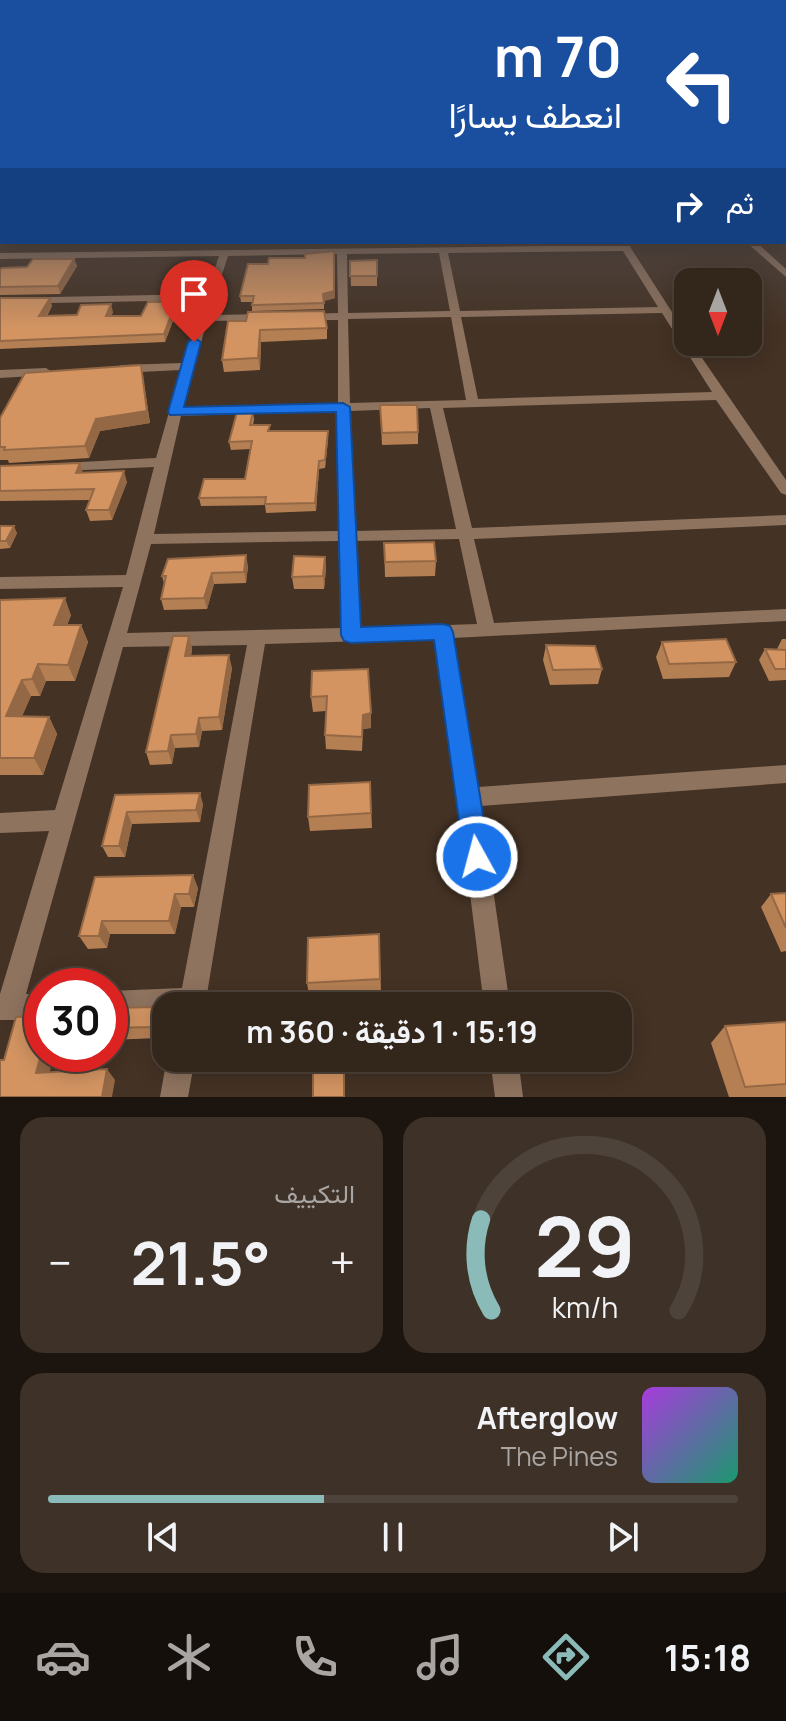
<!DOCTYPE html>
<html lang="ar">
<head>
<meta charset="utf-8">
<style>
  body { margin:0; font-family:Manrope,Vazirmatn,sans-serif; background:#3e3228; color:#f1f3f6; direction:rtl; height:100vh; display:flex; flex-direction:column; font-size:30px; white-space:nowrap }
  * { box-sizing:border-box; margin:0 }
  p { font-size:26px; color:#a9a5a3 }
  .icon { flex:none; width:44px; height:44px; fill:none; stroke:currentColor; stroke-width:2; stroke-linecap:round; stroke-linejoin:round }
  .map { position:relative; height:1097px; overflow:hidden; direction:ltr }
  .drawer { display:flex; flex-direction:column; gap:20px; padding:20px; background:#1c150f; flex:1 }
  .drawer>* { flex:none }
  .guide { position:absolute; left:0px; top:0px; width:786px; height:244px; box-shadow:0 4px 20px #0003,0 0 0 2px #4e433a; direction:rtl; background:#1a4fa0; color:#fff; overflow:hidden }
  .needle { width:52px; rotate:180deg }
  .controls { position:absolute; left:674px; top:268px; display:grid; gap:16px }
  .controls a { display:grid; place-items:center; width:88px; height:88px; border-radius:16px; background:#33261b; box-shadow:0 4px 20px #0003,0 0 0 2px #4e433a; font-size:40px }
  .speed { position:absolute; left:24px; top:968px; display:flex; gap:16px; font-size:40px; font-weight:700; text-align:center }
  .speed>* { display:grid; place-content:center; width:104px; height:104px; border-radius:50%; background:#33261b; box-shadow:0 4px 20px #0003,0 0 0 2px #4e433a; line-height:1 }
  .speed .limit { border:12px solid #d22; background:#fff; color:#111 }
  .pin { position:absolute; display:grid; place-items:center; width:68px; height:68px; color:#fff; margin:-82px -34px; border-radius:50% 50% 50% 0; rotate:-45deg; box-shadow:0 0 8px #0007 }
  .pin .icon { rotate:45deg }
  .me { position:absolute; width:88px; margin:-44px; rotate:353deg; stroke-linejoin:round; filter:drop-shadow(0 0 6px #0008) }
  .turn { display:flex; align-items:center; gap:28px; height:168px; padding:0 32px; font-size:36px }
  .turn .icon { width:104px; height:104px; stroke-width:2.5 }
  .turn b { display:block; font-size:56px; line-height:68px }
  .then { display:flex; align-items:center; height:76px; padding:0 32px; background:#0003; gap:16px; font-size:30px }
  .big { font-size:60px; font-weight:700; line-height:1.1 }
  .drawer .card { flex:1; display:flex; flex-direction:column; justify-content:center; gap:12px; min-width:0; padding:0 28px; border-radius:24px; background:#3e3228 }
  .drawer .dial { align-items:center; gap:0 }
  .dial svg { height:208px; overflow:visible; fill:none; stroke:#4e433a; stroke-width:7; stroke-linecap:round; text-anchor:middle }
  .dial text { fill:#f1f3f6; stroke:none }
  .song { display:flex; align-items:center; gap:24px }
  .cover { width:96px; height:96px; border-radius:12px; background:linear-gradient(135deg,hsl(280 70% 55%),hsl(160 70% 35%)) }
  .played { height:8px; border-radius:4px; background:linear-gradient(90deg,#8bbbb9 40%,#4e433a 40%) }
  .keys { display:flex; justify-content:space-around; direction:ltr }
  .heat { display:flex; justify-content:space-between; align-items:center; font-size:44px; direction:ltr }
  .drawer .tiles { flex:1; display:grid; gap:20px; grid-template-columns:1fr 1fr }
  .card:last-child { grid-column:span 2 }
  .trip { position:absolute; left:152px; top:992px; width:480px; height:80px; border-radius:24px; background:#33261b; box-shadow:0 4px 20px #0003,0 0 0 2px #4e433a; font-weight:700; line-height:80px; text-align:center; direction:rtl }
  .tab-bar { display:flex; height:128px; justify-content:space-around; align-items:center; background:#140f0b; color:#a9a5a3 }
  .tab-bar .icon { width:56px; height:56px }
  .tab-bar .selected { color:#8bbbb9 }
  .tab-bar b { font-size:36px; color:#f1f3f6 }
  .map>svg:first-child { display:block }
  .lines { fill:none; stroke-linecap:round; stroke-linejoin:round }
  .minor { fill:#8e735f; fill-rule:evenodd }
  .wall { fill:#b57f54 }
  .shaded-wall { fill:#946845 }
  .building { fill:#d39462; stroke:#946845; stroke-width:2 }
  .route { fill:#1a73e8; stroke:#114b97; stroke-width:2 }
</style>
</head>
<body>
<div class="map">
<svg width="786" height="1097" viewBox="0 0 786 1097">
  <rect width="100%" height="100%" fill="#443224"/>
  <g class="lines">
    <!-- minor -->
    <path class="minor" d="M0,202H2V206H0Z
      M617,242H627L688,337V342H691L786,480V495L781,493L716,400L443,408L472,528L786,515V525L474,539L494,623L786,609V621L453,638L478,787L786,765V783L481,806L510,1006H484L458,797L435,639L265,644L205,1006H166V1015L110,1017V991L182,988L247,645L123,647L26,994H42V1020H0V994L49,831L0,833V813L55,810L123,587L0,589V577L126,575L154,467L62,471L55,467L62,463L156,458L181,370L121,373L115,369L121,365L183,363L203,300L0,304V298L206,294L219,256L0,259V253L620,245ZM623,251L658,307L460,311L448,253ZM439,253L450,311L348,313L347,254ZM337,254L338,313L304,314L299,317L304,320H338V403L183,408L207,321L269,320L274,317L269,314L209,315L228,256ZM662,313L712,392L478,399L461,317ZM451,317L466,400L350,403L348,319ZM430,408L456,529L354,531L351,411ZM338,411V531L154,534L181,416ZM459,539L477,624L360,628L354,541ZM338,541L342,628L127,633L151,544Z
      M746,242H756L786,269V277Z
      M46,368L52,372L50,375L0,378V370Z
      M167,1058H195L188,1097H160Z
      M490,1058H518L523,1097H495Z"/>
  </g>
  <!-- wall -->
  <path class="wall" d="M74,259L77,266L60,294L0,295V270L27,267Z
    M377,260V286H351L350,261Z
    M240,296L335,298L324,301V309L252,311V302H241Z
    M0,298L52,306L47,316L113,312L111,316H141L176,302L177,310L165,342L0,349Z
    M228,321L327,328V339L261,342L260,370L224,372L222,360Z
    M141,365L150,423L100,431L89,458L9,463L8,460H0V418Z
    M380,405L418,432V444L382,445Z
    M253,412L254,419L253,425L270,431L328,439L325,468L319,469L316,511L266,513L265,505L201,506L199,498L245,479L250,449L231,450L229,442Z
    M0,466L83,473L127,482L112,520L90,521L86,510L90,500L0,501Z
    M0,526L17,533L10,548L0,549Z
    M384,543L436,561L435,576L385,577Z
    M325,557L326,569L324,589H294L292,577Z
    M248,566L246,583L214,584L207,609L164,610L161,599L164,583L162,576Z
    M0,600L71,615L67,625H81L88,642L75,681H46L40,696H31L22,716L49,717L57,734L43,775H0Z
    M189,636L192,649L191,656L232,668L222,730L202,731L199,747L175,748L172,764L150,765L146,752Z
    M782,639H786V680L769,681L759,660L765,649H777Z
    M662,642L736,662L729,677L663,679L656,657Z
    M546,645L602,669L598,684L550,685L543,660Z
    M312,671L371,728L363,729L362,751L326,749L325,735L326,711L313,712L311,697Z
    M370,782L372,828L310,831L308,817Z
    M115,795L203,804L200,822L132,824L125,857H108L102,846Z
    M95,877L198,888L194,907H181L175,934H110L107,948L88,949L79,936Z
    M786,893V951L781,952L761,907L771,894Z
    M379,934L381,991L309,995L307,983Z
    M155,1007L162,1018L158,1038L110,1040V1008Z
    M786,1022V1097H729L711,1043L725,1026Z"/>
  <!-- shaded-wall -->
  <path class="shaded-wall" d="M334,251L335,298L324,301L323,294Z
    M74,259L77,266L60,294L58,286Z
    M50,298L52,306L41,324L39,316Z
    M176,302L177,310L165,342L164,334Z
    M111,304L113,312L108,324L106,316Z
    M260,330L261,342L260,370L258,358Z
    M141,365L150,423L100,431L89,458L85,446L96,419Z
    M328,431V439L325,468V460Z
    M319,461V469L316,511L315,503Z
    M80,463L83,473H76Z
    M124,471L127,482L112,520L109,510Z
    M14,526L17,533L10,548L6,541Z
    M246,555L248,566L246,583L244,572Z
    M325,557L326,569L324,589L323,576Z
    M212,573L214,584L207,609L204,598Z
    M65,598L71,615L61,642L54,625Z
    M81,625L88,642L75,681L68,665Z
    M189,636L192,649L189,669L185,656Z
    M229,655L232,668L222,730L219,717Z
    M38,664L46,681L40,696L32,679Z
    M22,680L31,696L15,732L6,716Z
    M371,713V728L363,729L362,751L363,715Z
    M49,717L57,734L43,775L34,758Z
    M199,718L202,731L199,747L196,734Z
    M171,735L175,748L172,764L168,751Z
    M200,793L203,804L200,822L196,810Z
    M127,812L132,824L125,857L119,846Z
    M193,875L198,888L194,907L189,894Z
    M175,894L181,907L175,934L169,921Z
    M102,921L110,934L107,948L99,936Z
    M155,1007L162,1018L158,1038L152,1027Z
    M42,1051V1054H54L47,1084L36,1073Z
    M107,1069L115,1080L112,1097H102Z"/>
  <!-- building -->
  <path class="building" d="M784,200H786V230H784Z
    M334,251V291L323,294L324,303L252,305L254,296H240L248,264H268L269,258H305V254Z
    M33,259H74L58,286L0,287V270L2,268L27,267Z
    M377,260V276H350V261Z
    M0,298H50L39,316L77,315L81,305L111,304L106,316H141L148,302H176L164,334L0,341Z
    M324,311L327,328L260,330L258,358L222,360L228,321H246L248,312Z
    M141,365L147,411L96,419L85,446L4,450L5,447H0V418L25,373Z
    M380,405H417L418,432L382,433Z
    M237,412H253L250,425H270L268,431H328L325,460L319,461L315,503L265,504L266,497L199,498L204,479H245L252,441L229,442Z
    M80,463L76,473L124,471L109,510H86L94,489L0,491V466Z
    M0,526H14L6,541H0Z
    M434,542L436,561L385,562L384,543Z
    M246,555L244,572L212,573L204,598L161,599L166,576H162L168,559Z
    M294,556L325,557L323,576L292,577Z
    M65,598L54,625H81L68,665L38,664L32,679L22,680L6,716L49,717L34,758H0V600Z
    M173,636H189L185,656L229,655L219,717L199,718L196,734L171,735L168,751L146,752Z
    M726,639L736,662L669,664L662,642Z
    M546,645L595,646L602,669L553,670Z
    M765,649L786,650V669H775Z
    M368,669L371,713L363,715L362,737L325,735L327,696L311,697L312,671Z
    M370,782L371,813L308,817L309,785Z
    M200,793L196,810L127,812L119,846H102L115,795Z
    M193,875L189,894H175L169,921H102L99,936H79L95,877Z
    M786,893V928L771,894Z
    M379,934L380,979L307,983L308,938Z
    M155,1007L152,1027L110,1028V1008Z
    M42,1016V1051L36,1073L107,1069L102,1097H0V1060H4L16,1017Z
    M786,1022V1084L745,1087L725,1026Z
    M344,1072V1097H313V1073Z"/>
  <!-- sky -->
  <linearGradient id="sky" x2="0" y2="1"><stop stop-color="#251c14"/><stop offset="0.53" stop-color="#564f50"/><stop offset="1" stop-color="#564f50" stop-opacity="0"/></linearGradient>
  <rect width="786" height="329" fill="url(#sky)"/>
  <!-- route -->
  <path class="route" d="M194,338L201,342L184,407L343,403L350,407L361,627L443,624L450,626L453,632L490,857L486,865L477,869L468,865L464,857L434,640L351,643L344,641L341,635L336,412L170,415L168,412L188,342Z"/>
</svg>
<div class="controls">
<a><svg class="needle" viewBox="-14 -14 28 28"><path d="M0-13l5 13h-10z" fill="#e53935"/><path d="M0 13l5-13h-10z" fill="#a9a5a3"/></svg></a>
</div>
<div class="speed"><div class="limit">30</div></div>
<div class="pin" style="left:194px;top:342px;background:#d93025"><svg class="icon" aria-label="arrive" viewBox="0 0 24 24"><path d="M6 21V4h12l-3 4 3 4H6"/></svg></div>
<svg class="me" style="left:477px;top:857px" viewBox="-20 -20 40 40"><circle r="17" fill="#1a73e8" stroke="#fff" stroke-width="3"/><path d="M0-11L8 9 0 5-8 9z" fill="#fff"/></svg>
<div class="trip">15:19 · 1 دقيقة · 360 m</div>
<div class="guide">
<div class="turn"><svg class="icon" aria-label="left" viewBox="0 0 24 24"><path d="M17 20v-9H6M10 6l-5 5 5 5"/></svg><div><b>70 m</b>انعطف يسارًا</div></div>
<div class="then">ثم<svg class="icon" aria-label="right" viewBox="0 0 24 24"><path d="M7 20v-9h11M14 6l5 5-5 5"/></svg></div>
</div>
</div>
<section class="drawer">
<div class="tiles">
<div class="card dial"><svg viewBox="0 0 100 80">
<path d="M14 69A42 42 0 1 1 86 69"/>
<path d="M14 69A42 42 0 0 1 10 34" stroke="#8bbbb9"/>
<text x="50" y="56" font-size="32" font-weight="700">29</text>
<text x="50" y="72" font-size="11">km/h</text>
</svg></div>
<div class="card"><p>التكييف</p>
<div class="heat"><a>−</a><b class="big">21.5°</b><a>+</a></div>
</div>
<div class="card">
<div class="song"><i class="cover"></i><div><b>Afterglow</b><p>The Pines</p></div></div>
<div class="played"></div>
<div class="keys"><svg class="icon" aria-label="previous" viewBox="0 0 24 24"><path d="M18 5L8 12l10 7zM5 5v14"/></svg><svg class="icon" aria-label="pause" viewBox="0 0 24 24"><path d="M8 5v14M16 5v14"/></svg><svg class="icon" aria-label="next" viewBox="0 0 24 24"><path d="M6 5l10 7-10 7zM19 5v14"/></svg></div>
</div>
</div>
</section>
<nav class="tab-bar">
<b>15:18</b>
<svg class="icon selected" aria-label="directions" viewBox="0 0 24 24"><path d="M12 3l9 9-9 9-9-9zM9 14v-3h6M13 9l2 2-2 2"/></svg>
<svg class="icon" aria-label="music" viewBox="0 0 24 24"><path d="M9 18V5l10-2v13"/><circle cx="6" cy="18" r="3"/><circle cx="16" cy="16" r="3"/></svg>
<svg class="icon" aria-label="phone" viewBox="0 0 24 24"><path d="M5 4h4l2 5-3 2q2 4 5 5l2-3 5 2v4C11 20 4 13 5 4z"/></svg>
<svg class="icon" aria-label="climate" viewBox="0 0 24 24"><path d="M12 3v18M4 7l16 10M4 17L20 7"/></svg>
<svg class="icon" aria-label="car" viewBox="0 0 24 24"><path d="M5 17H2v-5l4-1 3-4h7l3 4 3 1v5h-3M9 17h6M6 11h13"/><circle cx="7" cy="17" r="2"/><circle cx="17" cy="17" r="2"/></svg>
</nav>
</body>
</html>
